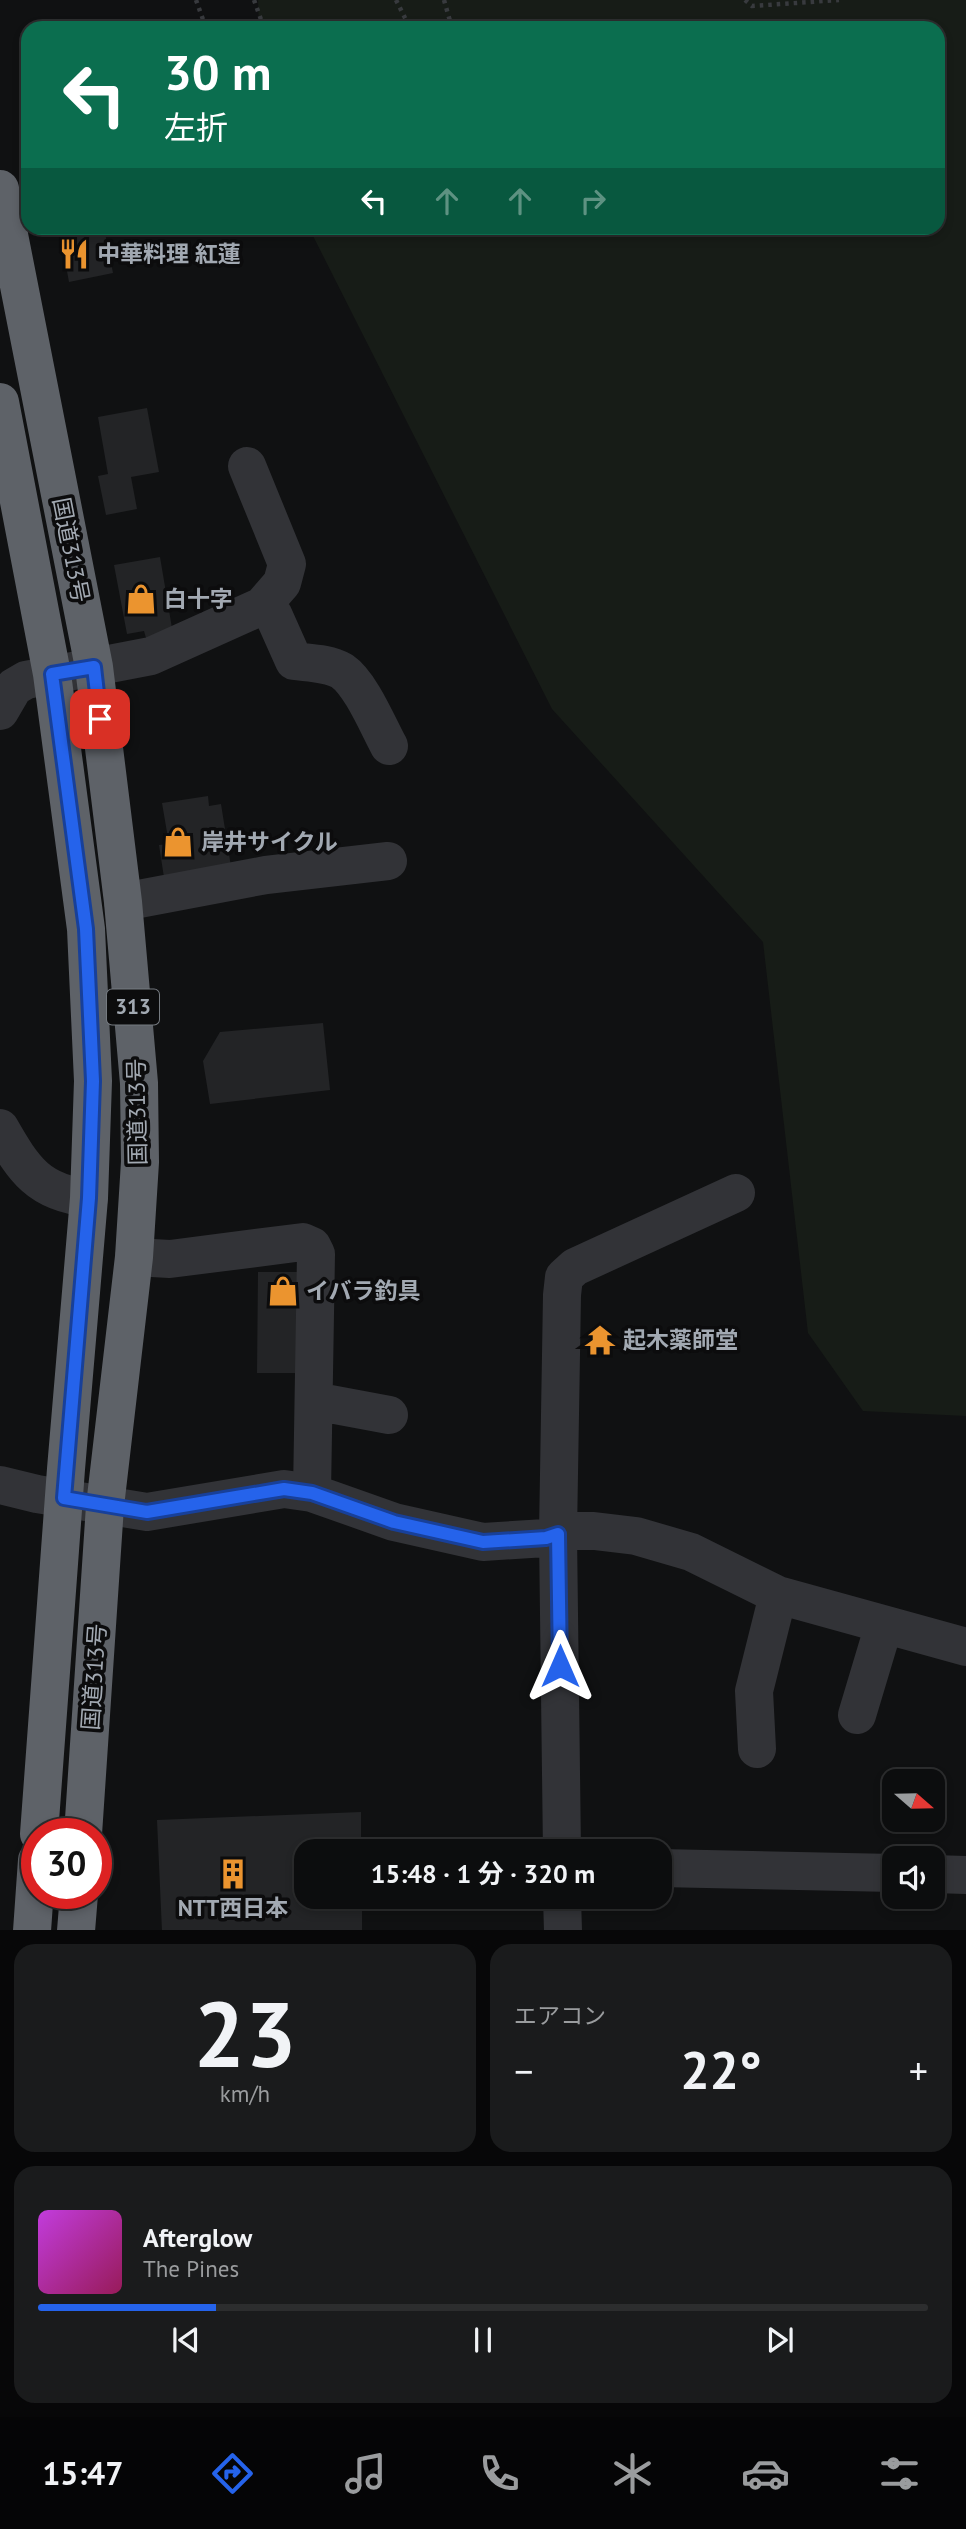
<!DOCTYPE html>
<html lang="ja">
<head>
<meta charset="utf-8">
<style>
  body { margin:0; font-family:"PT Sans","Noto Sans JP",sans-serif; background:#1a1b1c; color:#f1f3f6; height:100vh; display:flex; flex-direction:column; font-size:26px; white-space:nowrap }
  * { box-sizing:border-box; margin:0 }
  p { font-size:23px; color:#9a9c9e }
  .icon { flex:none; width:38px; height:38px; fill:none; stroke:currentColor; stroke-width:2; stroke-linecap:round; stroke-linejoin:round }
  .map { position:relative; height:1930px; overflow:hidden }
  .panel { display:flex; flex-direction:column; gap:14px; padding:14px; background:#070708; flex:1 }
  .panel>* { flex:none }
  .guide { position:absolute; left:21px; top:21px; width:924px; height:214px; border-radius:21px; box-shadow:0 4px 10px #0003,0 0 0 2px #2c2d2e; background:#0b6e4f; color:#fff; overflow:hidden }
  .needle { width:46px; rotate:110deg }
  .tools { position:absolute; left:882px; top:1769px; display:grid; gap:14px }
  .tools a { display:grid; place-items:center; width:63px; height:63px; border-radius:14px; background:#0c0d0e; box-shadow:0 4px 10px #0003,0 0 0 2px #2c2d2e; font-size:35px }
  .speed { position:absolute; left:21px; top:1818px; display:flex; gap:14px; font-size:35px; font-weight:700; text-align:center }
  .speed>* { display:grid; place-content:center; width:91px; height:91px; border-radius:50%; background:#0c0d0e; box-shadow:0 4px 10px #0003,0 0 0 2px #2c2d2e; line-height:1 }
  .speed .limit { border:10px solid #d22; background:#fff; color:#111 }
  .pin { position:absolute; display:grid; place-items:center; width:60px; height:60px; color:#fff; margin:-30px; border-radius:14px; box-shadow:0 4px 10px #0006 }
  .me { position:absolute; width:77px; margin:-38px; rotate:0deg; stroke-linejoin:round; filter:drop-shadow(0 0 5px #0008) }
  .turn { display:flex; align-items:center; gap:24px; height:147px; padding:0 28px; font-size:32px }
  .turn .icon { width:91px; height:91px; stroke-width:2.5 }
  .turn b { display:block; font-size:49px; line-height:60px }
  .lanes { display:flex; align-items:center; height:66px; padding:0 28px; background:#0003; justify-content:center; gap:35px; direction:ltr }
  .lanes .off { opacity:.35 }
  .big { font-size:52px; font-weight:700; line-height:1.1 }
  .panel .tile { flex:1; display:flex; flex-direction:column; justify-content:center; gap:10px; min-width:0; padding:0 24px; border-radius:21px; background:#1a1b1c }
  .panel .dial { align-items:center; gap:0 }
  .dial b { font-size:91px; line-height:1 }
  .song { display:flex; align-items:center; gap:21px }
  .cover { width:84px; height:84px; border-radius:10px; background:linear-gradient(135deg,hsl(290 70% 55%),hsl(330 70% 35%)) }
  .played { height:7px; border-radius:4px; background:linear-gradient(90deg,#2563eb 20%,#2c2d2e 20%) }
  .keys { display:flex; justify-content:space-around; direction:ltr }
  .heat { display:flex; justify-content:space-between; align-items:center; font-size:38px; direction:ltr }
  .panel .tiles { flex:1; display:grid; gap:14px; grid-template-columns:1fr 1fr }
  .tile:last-child { grid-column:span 2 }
  .trip { position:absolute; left:294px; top:1839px; width:378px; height:70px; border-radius:21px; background:#0c0d0e; box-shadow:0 4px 10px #0003,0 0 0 2px #2c2d2e; font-weight:700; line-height:70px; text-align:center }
  .menu { display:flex; height:112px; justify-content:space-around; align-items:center; background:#050506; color:#9a9c9e }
  .menu .icon { width:49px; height:49px }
  .menu .active { color:#2563eb }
  .menu b { font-size:32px; color:#f1f3f6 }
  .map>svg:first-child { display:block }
  .green { fill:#171c17 }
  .building { fill:#232426 }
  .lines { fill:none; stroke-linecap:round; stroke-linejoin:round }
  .path { stroke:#383a3e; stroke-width:4.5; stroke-dasharray:3.5 5; stroke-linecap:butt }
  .minor { stroke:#323337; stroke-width:38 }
  .highway { stroke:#5e6268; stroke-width:38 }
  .route-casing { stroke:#184099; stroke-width:18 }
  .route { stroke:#2563eb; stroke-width:12 }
  .labels { text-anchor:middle; stroke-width:7; stroke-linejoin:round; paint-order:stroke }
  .shield { fill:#0c0c0d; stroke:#757a80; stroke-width:2 }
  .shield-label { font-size:21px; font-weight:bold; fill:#a2a9b2 }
  .poi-label { font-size:23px; font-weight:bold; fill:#a2a9b2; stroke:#0c0c0d; text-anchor:start }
  .street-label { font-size:23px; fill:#a2a9b2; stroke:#0c0c0d }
</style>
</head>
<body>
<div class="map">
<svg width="966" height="1931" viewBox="0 0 966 1931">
  <rect width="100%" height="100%" fill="#101112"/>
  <!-- green -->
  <path class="green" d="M258,0H966V1416L863,1411L808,1333L763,942L552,709L309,228H938V28H259Z"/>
  <!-- building -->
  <path class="building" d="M59,228H104L113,273L69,282Z
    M147,408L159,472L131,477L137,509L106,515L98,476L108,474L98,417Z
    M160,557L174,640L148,645L144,631L127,634L114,565Z
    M208,796L209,806L221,804L232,873L165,884L159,845L169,844L162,803Z
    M323,1023L330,1090L210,1104L203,1061L220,1032Z
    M258,1272H303L300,1373H257Z
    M361,1812V1852H306V1897H362V1931H162L157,1820Z"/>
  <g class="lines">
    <!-- path -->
    <path class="path" d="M196,0L206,28
      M254,0L264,28
      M396,0L410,28
      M444,0L452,28
      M745,0L752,6L839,0"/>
    <!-- minor -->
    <path class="minor" d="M262,606L273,614L294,661C310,663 328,663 342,671C361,684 378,726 389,746
      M0,711L14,687L26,680L151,656L262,606L282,583L287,564L247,466
      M123,902L266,875L388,861
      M0,1128C24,1170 39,1193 89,1198
      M134,1257L170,1259L303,1242L312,1246L316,1254L312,1493
      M314,1401L389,1415
      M0,1485L37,1494L147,1512L284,1489L312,1493L394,1522L483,1542L546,1538L570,1531H594L636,1536L691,1552L778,1595L966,1647
      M857,1715L884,1625
      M757,1749L754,1691L778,1595
      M562,1852L558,1534L562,1295L564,1277L575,1267L736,1193
      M660,1868L894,1873
      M933,1874L966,1875
      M562,1897L563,1931"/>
    <!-- highway -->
    <path class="highway" d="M0,189L94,667L123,902L139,1083L140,1162L134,1257L105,1506L83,1834
      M0,402L52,674L86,929L93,1081L89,1198L66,1469L39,1834
      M32,1931L37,1860
      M76,1931L79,1894"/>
  </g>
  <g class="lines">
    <!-- route casing -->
    <g class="route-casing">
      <path id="route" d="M100,719L94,667L52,674L86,929L93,1081L89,1198L64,1498L147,1512L284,1489L312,1493L394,1522L483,1542L546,1538L558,1534L560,1666"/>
    </g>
    <!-- route -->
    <use href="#route" class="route"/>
  </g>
  <!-- icons -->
  <defs>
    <g id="restaurant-bare" transform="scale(2.415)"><path d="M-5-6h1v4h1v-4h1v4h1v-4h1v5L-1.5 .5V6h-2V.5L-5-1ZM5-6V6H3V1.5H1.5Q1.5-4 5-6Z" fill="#eb942f" stroke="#0c0c0d" stroke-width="2.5" paint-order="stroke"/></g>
    <g id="shop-bare" transform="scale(2.415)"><path d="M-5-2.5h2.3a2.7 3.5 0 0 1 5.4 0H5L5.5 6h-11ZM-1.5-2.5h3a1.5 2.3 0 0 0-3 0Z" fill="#eb942f" stroke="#0c0c0d" stroke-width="2.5" paint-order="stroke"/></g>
    <g id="temple-bare" transform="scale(2.415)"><path d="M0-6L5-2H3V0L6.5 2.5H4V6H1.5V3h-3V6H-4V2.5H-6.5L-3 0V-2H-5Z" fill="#eb942f" stroke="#0c0c0d" stroke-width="2.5" paint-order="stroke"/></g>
    <g id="building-bare" transform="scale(2.415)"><path d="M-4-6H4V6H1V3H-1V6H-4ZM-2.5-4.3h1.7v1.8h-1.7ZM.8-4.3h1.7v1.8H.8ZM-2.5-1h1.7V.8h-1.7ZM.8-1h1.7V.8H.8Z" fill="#eb942f" stroke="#0c0c0d" stroke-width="2.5" paint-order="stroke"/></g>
  </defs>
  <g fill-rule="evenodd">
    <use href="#restaurant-bare" x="74" y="254"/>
    <use href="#shop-bare" x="141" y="599"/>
    <use href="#shop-bare" x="178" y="842"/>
    <use href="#shop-bare" x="283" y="1291"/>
    <use href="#temple-bare" x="600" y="1340"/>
    <use href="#building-bare" x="233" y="1874"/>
  </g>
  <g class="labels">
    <!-- shield labels -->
    <rect class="shield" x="107" y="989.5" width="52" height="35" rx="5"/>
    <g class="shield-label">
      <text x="133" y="1014">313</text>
    </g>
    <!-- poi labels -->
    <g class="poi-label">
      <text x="97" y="262">中華料理 紅蓮</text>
      <text x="164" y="607">白十字</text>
      <text x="201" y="850">岸井サイクル</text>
      <text x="306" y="1299">イバラ釣具</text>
      <text x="623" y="1348">起木薬師堂</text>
      <text x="233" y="1916" text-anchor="middle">NTT西日本</text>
    </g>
    <!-- street labels -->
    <g class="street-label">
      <text transform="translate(71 550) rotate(79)" y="8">国道313号</text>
      <text transform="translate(137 1112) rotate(-91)" y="8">国道313号</text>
      <text transform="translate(94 1677) rotate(-86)" y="8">国道313号</text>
    </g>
  </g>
</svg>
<div class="tools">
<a><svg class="needle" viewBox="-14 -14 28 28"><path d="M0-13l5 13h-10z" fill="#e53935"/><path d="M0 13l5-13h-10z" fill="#9a9c9e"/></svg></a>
<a><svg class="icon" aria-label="sound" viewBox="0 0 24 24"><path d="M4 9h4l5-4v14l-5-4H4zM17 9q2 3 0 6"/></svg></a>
</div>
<div class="speed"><div class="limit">30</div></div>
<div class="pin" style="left:100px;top:719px;background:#d93025"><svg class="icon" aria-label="arrive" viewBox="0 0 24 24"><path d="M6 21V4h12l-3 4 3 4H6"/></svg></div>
<svg class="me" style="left:560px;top:1666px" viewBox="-20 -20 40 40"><path d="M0-17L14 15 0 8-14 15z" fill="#2563eb" stroke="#fff" stroke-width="4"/></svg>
<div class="trip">15:48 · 1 分 · 320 m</div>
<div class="guide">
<div class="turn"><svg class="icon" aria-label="left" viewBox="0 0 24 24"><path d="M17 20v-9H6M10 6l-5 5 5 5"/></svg><div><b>30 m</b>左折</div></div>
<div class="lanes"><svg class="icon" aria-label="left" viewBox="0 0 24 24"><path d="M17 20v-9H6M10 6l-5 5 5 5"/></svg><svg class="icon off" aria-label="ahead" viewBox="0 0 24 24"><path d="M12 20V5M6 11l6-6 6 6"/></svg><svg class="icon off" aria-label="ahead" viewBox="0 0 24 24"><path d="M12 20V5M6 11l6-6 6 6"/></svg><svg class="icon off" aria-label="right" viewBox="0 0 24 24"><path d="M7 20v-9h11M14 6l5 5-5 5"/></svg></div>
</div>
</div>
<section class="panel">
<div class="tiles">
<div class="tile dial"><b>23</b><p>km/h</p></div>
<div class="tile"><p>エアコン</p>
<div class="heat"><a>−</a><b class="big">22°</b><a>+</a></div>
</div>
<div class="tile">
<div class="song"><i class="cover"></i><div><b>Afterglow</b><p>The Pines</p></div></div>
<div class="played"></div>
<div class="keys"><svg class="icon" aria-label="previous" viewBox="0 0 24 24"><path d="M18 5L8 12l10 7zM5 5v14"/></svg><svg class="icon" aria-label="pause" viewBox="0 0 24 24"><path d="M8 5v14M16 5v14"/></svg><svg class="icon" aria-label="next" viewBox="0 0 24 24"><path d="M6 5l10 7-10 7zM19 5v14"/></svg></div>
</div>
</div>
</section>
<nav class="menu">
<b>15:47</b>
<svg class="icon active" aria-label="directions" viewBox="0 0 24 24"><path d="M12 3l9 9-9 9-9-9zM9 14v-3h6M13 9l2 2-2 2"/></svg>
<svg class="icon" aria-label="music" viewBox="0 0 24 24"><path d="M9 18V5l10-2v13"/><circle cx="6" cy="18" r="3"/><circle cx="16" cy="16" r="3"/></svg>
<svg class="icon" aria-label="phone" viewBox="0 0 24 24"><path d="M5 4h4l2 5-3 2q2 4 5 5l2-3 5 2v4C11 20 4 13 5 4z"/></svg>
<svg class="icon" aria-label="climate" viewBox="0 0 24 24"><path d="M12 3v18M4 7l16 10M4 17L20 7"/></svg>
<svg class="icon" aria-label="car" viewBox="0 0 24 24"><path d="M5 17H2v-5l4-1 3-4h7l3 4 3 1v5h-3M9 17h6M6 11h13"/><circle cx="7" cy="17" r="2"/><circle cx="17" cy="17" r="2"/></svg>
<svg class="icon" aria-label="filters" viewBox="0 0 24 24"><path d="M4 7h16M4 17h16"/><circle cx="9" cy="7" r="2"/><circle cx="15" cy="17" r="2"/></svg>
</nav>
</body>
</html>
